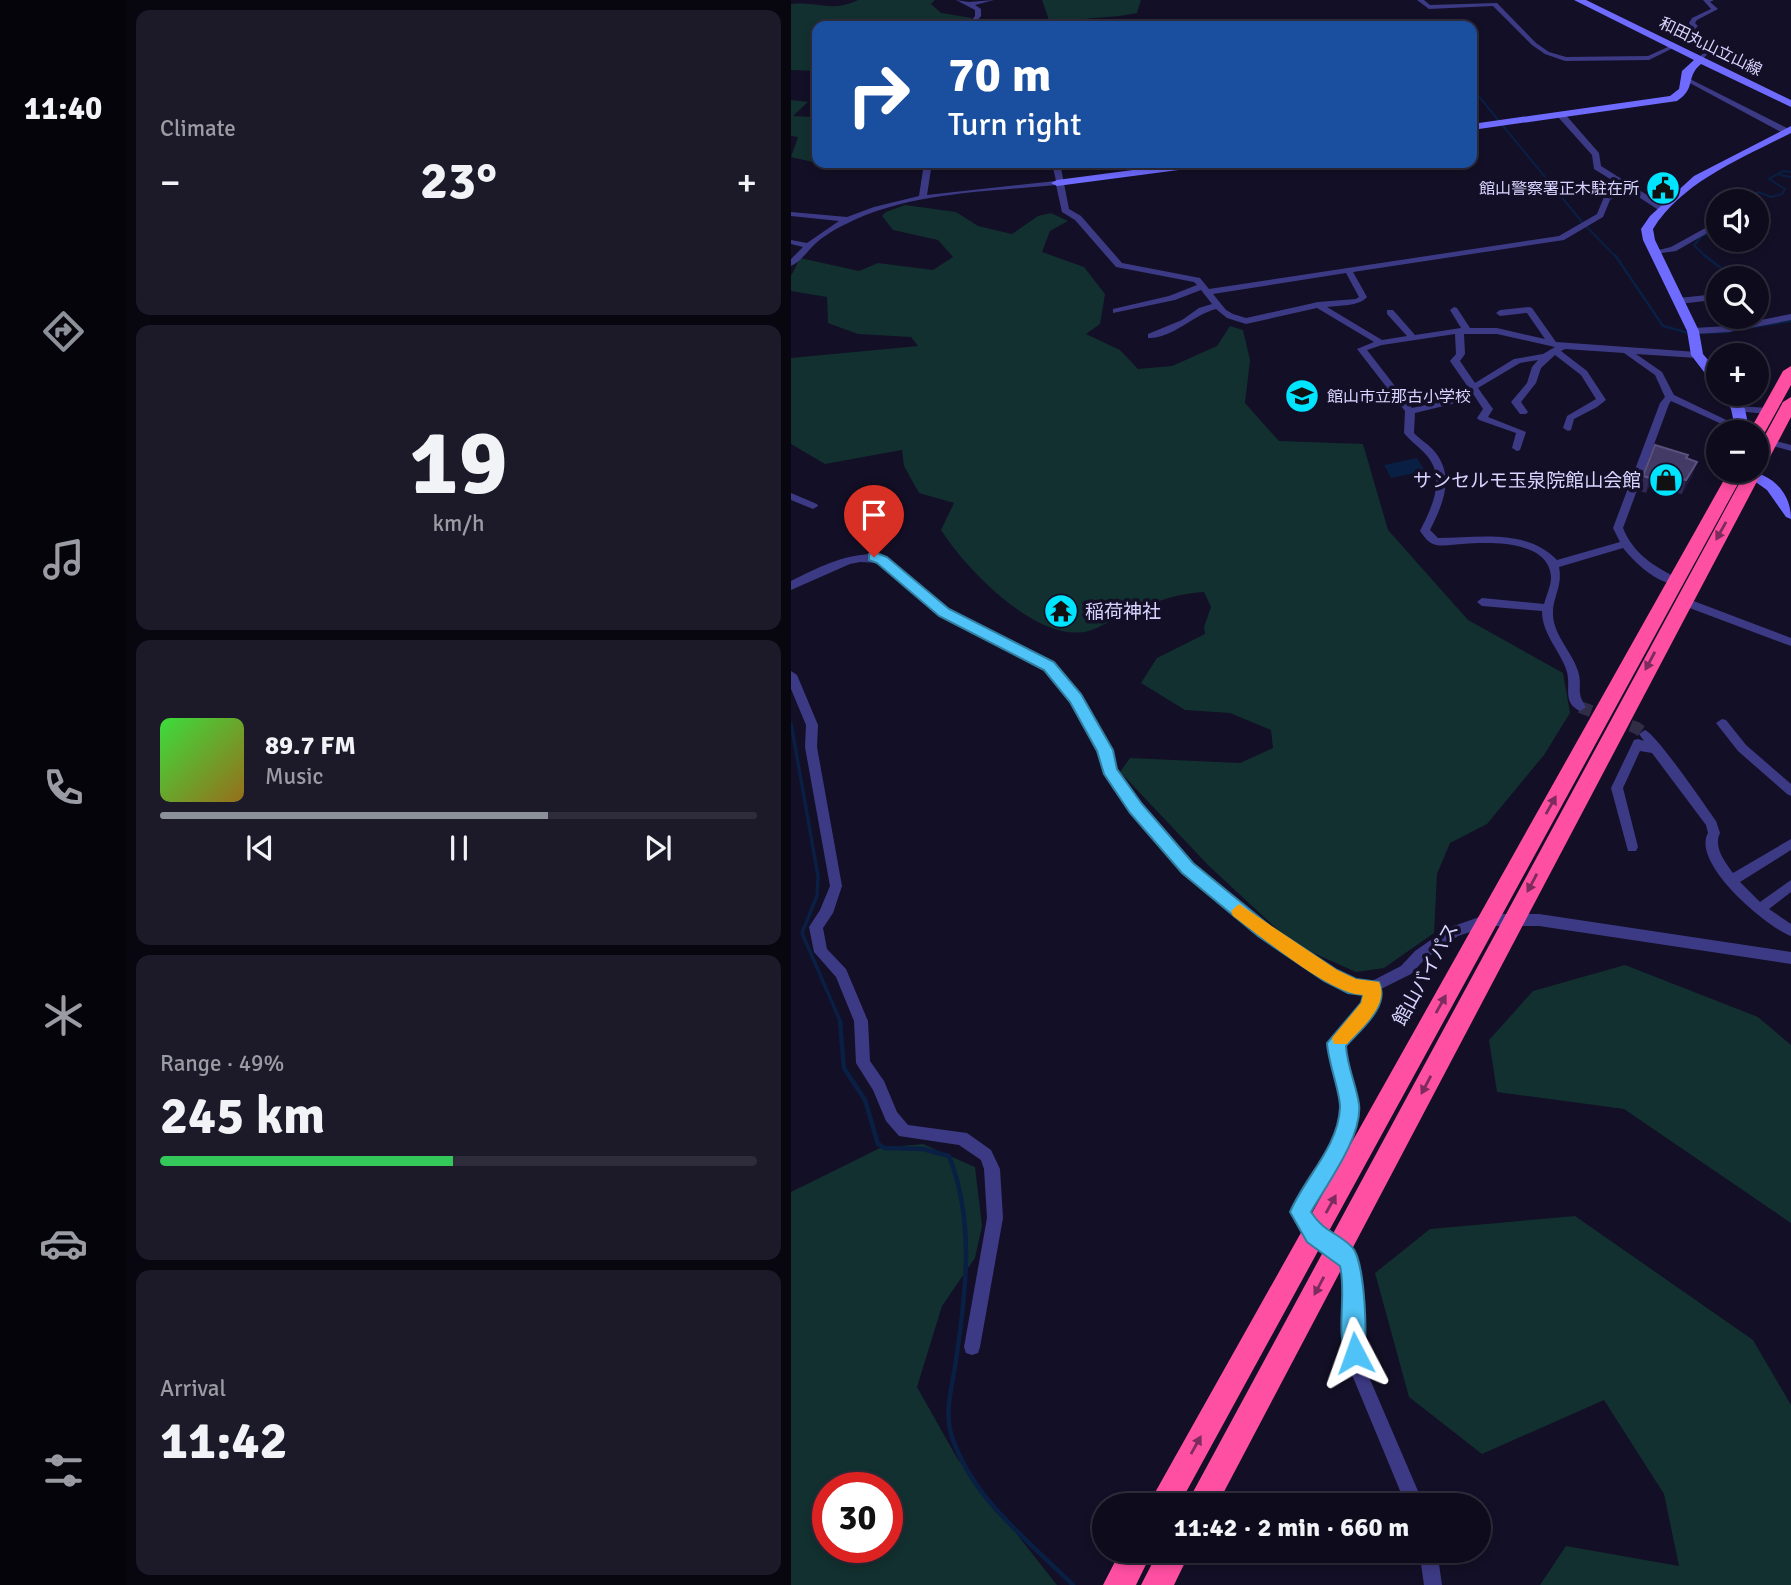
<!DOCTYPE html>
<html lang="en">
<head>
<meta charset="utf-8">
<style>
  body { margin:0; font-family:Signika,"Noto Sans JP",sans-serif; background:#1c1929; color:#f1f3f6; height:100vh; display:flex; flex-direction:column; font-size:26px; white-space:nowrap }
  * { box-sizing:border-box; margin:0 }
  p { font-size:23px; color:#9b9ba3 }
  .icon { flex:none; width:38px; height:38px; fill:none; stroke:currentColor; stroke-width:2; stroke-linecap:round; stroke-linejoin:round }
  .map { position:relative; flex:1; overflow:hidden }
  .details { display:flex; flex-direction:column; gap:10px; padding:10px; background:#08060f; width:665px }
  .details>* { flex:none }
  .guide { position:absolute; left:21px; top:21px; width:665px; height:147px; border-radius:14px; box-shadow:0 4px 10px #0003,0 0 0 2px #2e2b3b; background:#1a4fa0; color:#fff; overflow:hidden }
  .tools { position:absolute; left:915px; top:189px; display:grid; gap:14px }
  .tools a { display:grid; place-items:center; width:63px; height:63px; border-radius:50%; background:#0e0b1c; box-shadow:0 4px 10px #0003,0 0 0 2px #2e2b3b; font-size:35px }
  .speed { position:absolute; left:21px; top:1472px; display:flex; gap:14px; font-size:35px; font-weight:700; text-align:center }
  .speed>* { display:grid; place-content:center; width:91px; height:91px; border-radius:50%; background:#0e0b1c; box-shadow:0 4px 10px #0003,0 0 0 2px #2e2b3b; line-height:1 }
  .speed .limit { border:10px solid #d22; background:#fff; color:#111 }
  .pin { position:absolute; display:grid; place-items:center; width:60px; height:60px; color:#fff; margin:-72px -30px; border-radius:50% 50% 50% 0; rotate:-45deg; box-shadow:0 0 7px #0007 }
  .pin .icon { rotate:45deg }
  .me { position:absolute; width:77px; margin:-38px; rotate:356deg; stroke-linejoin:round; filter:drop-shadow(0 0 5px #0008) }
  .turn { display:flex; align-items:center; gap:24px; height:147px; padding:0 21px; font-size:32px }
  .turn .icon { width:91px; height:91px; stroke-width:2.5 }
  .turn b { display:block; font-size:49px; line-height:60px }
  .big { font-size:52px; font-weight:700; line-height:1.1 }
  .details .widget { flex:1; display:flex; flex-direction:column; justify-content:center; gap:10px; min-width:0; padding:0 24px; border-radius:14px; background:#1c1929 }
  .details .dial { align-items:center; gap:0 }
  .dial b { font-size:91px; line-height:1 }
  .song { display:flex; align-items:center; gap:21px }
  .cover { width:84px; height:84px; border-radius:10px; background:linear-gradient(135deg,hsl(120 70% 55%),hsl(40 70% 35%)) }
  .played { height:7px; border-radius:4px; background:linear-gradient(90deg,#8c9099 65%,#2e2b3b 65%) }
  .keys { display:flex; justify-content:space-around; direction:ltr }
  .heat { display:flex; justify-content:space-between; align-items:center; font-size:38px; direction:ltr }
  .charge { height:10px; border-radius:5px; background:linear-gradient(90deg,#34c759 49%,#2e2b3b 0) }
  .trip { position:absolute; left:301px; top:1493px; width:399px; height:70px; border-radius:35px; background:#0e0b1c; box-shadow:0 4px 10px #0003,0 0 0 2px #2e2b3b; font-weight:700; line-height:70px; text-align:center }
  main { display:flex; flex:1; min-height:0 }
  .tabs { display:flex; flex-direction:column; width:126px; justify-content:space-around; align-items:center; background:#06040b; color:#9b9ba3 }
  .tabs .icon { width:49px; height:49px }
  .tabs .current { color:#8c9099 }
  .tabs b { font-size:32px; color:#f1f3f6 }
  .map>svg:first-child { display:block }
  .green { fill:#12302f; fill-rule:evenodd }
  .water { fill:#0a1f44 }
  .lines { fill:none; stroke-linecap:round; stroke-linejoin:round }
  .stream-far3 { stroke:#0a1f44; stroke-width:2 }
  .stream-far2 { stroke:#0a1f44; stroke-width:2.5 }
  .stream-far1 { stroke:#0a1f44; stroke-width:3.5 }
  .stream { stroke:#0a1f44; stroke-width:4.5 }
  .street-tunnel { stroke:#312d47; stroke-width:12; stroke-dasharray:12 6; stroke-linecap:butt }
  .street { fill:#3d3a85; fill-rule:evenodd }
  .secondary { fill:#6f6bff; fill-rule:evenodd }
  .highway { fill:#ff4fa3; fill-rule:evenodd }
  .wall { fill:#312854 }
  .shaded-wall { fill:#1d163a }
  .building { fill:#433a66; stroke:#5a527e; stroke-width:2 }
  .oneway { fill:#7d2c5e }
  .route { fill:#4fc3f7; stroke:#337fa1; stroke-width:2 }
  .slow { fill:#f59e0b }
  .labels { text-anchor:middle; stroke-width:7; stroke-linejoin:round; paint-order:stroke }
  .far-street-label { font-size:16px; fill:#d9d4ff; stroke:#130f26 }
  .far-poi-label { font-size:16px; fill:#d9d4ff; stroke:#130f26; text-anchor:end }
  .poi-label { font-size:19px; fill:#d9d4ff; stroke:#130f26; text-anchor:end }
  .street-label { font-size:19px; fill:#d9d4ff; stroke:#130f26 }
</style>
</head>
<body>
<main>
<nav class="tabs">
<b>11:40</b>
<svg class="icon current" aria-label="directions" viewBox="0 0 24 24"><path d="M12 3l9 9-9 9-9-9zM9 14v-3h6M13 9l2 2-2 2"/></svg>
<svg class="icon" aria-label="music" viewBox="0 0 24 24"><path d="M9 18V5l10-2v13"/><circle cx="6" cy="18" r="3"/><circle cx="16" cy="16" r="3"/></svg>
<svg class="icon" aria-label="phone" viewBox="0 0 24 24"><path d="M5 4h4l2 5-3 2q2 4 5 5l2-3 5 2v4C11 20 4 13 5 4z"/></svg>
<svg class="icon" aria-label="climate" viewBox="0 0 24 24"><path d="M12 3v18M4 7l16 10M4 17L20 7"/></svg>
<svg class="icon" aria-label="car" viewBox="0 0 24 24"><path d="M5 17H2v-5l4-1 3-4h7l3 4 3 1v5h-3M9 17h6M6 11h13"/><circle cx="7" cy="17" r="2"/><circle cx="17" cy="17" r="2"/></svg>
<svg class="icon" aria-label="filters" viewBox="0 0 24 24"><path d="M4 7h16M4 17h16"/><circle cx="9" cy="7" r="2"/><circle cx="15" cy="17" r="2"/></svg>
</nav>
<section class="details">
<div class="widget"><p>Climate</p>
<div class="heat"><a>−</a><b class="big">23°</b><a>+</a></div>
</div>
<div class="widget dial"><b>19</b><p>km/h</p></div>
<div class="widget">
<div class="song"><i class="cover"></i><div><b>89.7 FM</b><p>Music</p></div></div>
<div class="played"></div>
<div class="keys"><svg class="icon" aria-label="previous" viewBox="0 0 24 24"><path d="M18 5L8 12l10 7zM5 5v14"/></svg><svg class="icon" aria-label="pause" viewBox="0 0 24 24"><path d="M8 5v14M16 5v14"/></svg><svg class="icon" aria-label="next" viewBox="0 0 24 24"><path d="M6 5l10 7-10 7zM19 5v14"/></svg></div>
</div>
<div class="widget"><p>Range · 49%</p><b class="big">245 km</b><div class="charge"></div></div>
<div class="widget"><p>Arrival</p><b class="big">11:42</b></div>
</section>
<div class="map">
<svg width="1000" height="1585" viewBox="0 0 1000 1585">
  <rect width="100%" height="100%" fill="#130f26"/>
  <!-- green -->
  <path class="green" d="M67,0H144L140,4L150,13L181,18L174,26H26V71L0,70V4C27,1 40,13 67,0Z
    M251,0H350L346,13C328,17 312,17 294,19C281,21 273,25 259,23Z
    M0,100L17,102L2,116L21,117L26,111V163L0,157L7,137L0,136Z
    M114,205L165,212L187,226L221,234L247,216L260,213L277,221L259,231L251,252L293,267L314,294L309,324L295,334L329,350L347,369L381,366L426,346L439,326L452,330L459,360L454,403L488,441L572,444L597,530L677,620L772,673L779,713L753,755L696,824L659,843L646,874L643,933L593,968L565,972L502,944L418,866L329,772L339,758L449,763L482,748L480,730L439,713L394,710L350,683L366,658L414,634L413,627L420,607L413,592C378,594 355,606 322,620C313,624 302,631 293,632C243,640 174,568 150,530L163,503L128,493L113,466L111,450L34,464L0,444V358L127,346L120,337L67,334L37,323L36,297L0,291V276L9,258L68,271L87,263L142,270L162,257L147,240L102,230L91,216L95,212Z
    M834,965L967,1017L1000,1045V1223L833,1109L706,1092L698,1040L742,991Z
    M132,1144L184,1167L191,1226L184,1258L151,1306L126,1387L166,1458L266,1585H0V1192L89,1148ZM37,1488H96V1547H37Z
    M784,1216L962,1340L1000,1405V1585H749L775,1546L888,1566L873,1494L813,1400L691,1454L618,1397L584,1273L639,1229Z"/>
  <!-- water -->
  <path class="water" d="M626,458L634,471L600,478L593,465Z"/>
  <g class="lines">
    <!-- stream-far3 -->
    <path class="stream-far3" d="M681,88L791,222L825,257
      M989,175L1000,177
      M958,201L967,192L980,197L991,194L994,189L978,179L992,171L1000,172
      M928,219L923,224L928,228
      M915,257L903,245L911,236L928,231"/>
    <!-- stream-far2 -->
    <path class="stream-far2" d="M824,255L872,326L898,333
      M913,255L939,275L938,278
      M963,317L966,320
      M956,328L1000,321
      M911,333L938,332"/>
    <!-- stream-far1 -->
    <path class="stream-far1" d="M0,723L27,876L26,896L11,933L50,1023"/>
    <!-- stream -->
    <path class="stream" d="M49,1022L53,1068L74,1100L87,1144L94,1148L132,1149L158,1156C184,1221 175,1293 165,1360C162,1384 153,1410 160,1434C180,1498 237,1540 282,1585"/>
    <!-- street-tunnel -->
    <path class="street-tunnel" d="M789,707L846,728L854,734"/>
    <!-- street -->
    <path class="street" d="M165,0L178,2L203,0L184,5L190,9V16L182,26H176L184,16V10Z
      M626,0H633L639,5L706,3L745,43L758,52L775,57L857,56L879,46L884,47L858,60L774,61L754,54L741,45L702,6L638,9Z
      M912,0H923L919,2L927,9L906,20L904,23L907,26L901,32L920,39L924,46L909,62L906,60L918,46L915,41L893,33L900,26L898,23L901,18L920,9Z
      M897,78L998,129L999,131L992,133L895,81L894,80Z
      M767,113H773L808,153L810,166L875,207V211H869L837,190L819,200L812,217L773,240L562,272L576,297C567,307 549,305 536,307L591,340L616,336L596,314V310H602L624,335L670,328L659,310L663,307L666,308L679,328H706L754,339L736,313L709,316L705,313L709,310L738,307L741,308L765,342L906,352L910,355L906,358L845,354L871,372L883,395L952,428L947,431L944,430L880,401L878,404L832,528C842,553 863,567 887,578L888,581L887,584C867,585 844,563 832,548L768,567C772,587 761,597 762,615C763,636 781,652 787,671C792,687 784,691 795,707L789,711C771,703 780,688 776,672C770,651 751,635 751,611L691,606L686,602L691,598L753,604C755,596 760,586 760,577C758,540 699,542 672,544C663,544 648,548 640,543C636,541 632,535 629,531C640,509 655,480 637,457C630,448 620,442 613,433L614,411L566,349L583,342L526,308L455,324L436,318L425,309C402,315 381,339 357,338V334L391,320L408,308L421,304L410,290L384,300L322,313V309L378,296L406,285L403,282L325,267L284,220L271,212L265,185C196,192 118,192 55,224C44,229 31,237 23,245C16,252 9,262 0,266V259L12,247L0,244V240L16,243L48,221L0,216V212L56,217L83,207L128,196L133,163H141L136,195L265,181L261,163H269L278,209L290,216L331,263L409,278L418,289L768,236L806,214L813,197L832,187L803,169L801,155L767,117ZM555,273L568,297L565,299L527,302L455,318L442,314L435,310L422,294ZM664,334L665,354L659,361L677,387L655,400L621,408L576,350L591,345ZM673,334H706L764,347L752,354L723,359L684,383L669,361L674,354ZM774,349L833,353L864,375L874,397L869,403L822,528L829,542L766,560C735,528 687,538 647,538L639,530C652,504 664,477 644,452C638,444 629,440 623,433L624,413L661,404L681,392L692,409L686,418L688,420L725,433L721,448L726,451L729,450L735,432L697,417L702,409L687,388L729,363L747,360L741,367L736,383L720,402L729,414H735L737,412L730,402L745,383L750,368L764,355L790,375L805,399L776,416L772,428L777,431L780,430L783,419L806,407L815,400L796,371L770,351Z
      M918,226L925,228L885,251L864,254L860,252L880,247Z
      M916,295L926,303V307H920L914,301L888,304L884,301L888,298Z
      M1000,314V320L938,332L902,334L898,331L902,328L938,326Z
      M947,406L977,408L982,411L977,414L944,411V407Z
      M978,439L1000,445V451L975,444V440Z
      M0,493L26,504L27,506L22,509L0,500Z
      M81,554L95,558L157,610L262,663L288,695L320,750L324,769L349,805L402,864L478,927L544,971L564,981H581L610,966L624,951L657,928L697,914H748L1000,952V964L748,926H697L667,936L634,959L620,974L588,990L584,1010L552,1045L554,1066L566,1105L561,1134L518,1212L528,1230L561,1249L567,1264L572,1285L570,1338L575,1370L633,1505H615L559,1370L554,1338L556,1285L549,1261L518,1240L501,1212L547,1132L552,1105L540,1066L538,1043L572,1003L574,993H563L534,979L468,935L392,872L341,811L314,773L308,750L280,701L254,669L149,616L88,563L69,562L59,564L0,590V581C26,568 51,555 81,554Z
      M892,597L1000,638V646L888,604L887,601Z
      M0,671L6,675L27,725L26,747L51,886L42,913L32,928L36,949L55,969L77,1021L79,1061L93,1081L106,1112L117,1125L176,1133L200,1150L209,1169L212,1218L189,1347L187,1353L181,1355L175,1353L173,1347L196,1218L193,1169L190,1160L168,1145L108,1136L95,1121L82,1090L65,1063L63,1021L45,977L23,952L18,927L29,910L39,886L14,747L15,725L0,689Z
      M931,719L935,720L955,745L1000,784V796L996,794L947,751L925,723Z
      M854,730C866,735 913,804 925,821L929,833C922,847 934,862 942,873L1000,839V850L949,882L969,902L1000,880V892L978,909L1000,924V936C974,926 900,863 917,833L915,825L861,753L849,751L832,788L847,847L845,851H837L820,788L843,740L847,739L853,741L848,734Z
      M628,1550H646L651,1585H633Z"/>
    <!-- secondary -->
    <path class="secondary" d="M783,0H795L1000,100V107L910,64C894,77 906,88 886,101L681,130V124L879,96L888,89L891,71L903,60Z
      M1000,126V133C952,158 892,181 862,229L864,240L908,331L912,354L928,373V386L923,385L900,355L896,331L852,240L850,229L859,216L903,176Z
      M395,163H423L418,166L266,186L260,183L266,180Z
      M930,394H943L954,409L957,424L950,432H936L943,423L940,409Z
      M949,471C977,470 1000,490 1000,519L995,517L976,490Z"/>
    <!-- highway -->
    <path class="highway" d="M1000,366V385L974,432L966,437V432H958L992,371Z
      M1000,397V417L426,1505H395L955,471H966V450L992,402Z
      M938,471H954L388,1505H357Z
      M330,1550H362L345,1585H312Z
      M368,1550H400L383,1585H350Z"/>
  </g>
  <!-- wall -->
  <path class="wall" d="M897,455L896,458L906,462L901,476L891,494L858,487L855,493L849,491L852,476Z"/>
  <!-- shaded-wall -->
  <path class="shaded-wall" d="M906,462L901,476L891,494L895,480Z
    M862,472L858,487L855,493L859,478Z"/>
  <!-- building -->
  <path class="building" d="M864,445L897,455L895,458L906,462L895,480L862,472L859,478L852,476Z"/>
  <!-- one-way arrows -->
  <defs><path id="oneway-solid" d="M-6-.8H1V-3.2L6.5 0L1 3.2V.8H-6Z" transform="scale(1.75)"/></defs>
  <g class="oneway">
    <use href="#oneway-solid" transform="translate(930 531) rotate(119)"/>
    <use href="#oneway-solid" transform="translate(859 661) rotate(118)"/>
    <use href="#oneway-solid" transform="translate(760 805) rotate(-61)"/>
    <use href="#oneway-solid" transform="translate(741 883) rotate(118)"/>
    <use href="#oneway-solid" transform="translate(650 1004) rotate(-61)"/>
    <use href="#oneway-solid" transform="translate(635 1085) rotate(118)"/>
    <use href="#oneway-solid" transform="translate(540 1204) rotate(-61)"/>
    <use href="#oneway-solid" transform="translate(528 1286) rotate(118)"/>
    <use href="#oneway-solid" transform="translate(405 1445) rotate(-61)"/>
  </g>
  <!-- route -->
  <path class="route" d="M83,552L96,557L158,609L263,662L290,694L322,750L326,769L351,804L402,863L479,926L546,970L565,979L588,982C600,1006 569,1030 555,1046C556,1066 565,1084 568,1104C572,1136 536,1184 520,1212C533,1232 546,1232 561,1247C574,1260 578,1345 571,1360L564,1363L556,1360C544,1331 556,1296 549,1266L516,1242L499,1212C514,1177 547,1147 549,1108C550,1095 537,1062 536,1043L570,1003L572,995L557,993L533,981L467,936L391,873L339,813L313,774L306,751L279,702L253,670L148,616L86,563L78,560V554Z"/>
  <!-- slow -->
  <path class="slow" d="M448,904L546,970L565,979L588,982C599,1005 570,1028 556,1044H543L541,1038L570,1003L572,995C540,995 470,936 442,916L440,911Z"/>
  <!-- icons -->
  <defs>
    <g id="civic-disc" transform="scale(1.75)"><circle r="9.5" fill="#00e5ff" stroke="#130f26"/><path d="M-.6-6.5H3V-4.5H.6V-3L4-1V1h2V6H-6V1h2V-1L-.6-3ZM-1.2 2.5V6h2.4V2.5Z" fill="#111"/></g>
    <g id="school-disc" transform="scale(1.75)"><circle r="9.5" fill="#00e5ff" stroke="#130f26"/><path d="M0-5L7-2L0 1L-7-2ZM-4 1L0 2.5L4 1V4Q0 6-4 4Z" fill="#111"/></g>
    <g id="shop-disc" transform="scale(1.75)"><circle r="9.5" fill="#00e5ff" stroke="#130f26"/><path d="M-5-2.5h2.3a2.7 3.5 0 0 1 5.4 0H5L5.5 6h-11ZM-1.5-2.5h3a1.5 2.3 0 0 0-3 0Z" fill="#111"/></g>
    <g id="temple-disc" transform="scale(1.75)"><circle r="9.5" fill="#00e5ff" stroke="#130f26"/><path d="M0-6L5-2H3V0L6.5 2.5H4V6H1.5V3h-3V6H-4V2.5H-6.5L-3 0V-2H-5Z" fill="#111"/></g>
  </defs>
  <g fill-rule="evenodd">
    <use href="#civic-disc" x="872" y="188"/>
    <use href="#school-disc" x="511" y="396"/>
    <use href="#shop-disc" x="875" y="480"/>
    <use href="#temple-disc" x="270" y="611"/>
  </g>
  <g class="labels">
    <!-- far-street labels -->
    <g class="far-street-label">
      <text transform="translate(920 46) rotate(26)" y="6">和田丸山立山線</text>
    </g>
    <!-- far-poi labels -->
    <g class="far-poi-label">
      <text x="848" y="194">館山警察署正木駐在所</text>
      <text x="536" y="402" text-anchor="start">館山市立那古小学校</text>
    </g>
    <!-- poi labels -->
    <g class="poi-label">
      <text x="850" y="487">サンセルモ玉泉院館山会館</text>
      <text x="294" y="618" text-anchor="start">稲荷神社</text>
    </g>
    <!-- street labels -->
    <g class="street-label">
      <text transform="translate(634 974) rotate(-61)" y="7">館山バイパス</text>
    </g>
  </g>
</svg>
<div class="tools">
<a><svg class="icon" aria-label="sound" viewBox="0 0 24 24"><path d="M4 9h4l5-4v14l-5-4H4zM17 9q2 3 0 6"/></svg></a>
<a><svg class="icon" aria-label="search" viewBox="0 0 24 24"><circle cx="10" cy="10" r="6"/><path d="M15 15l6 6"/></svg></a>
<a>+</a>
<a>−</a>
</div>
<div class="speed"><div class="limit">30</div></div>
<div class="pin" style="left:83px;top:557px;background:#d93025"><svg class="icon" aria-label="arrive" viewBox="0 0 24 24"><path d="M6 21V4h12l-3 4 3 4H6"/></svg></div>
<svg class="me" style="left:564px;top:1353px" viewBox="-20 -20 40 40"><path d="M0-17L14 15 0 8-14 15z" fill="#4fc3f7" stroke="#fff" stroke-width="4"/></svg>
<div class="trip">11:42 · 2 min · 660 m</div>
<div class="guide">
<div class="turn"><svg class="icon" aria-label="right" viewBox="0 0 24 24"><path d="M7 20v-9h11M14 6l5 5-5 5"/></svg><div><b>70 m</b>Turn right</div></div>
</div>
</div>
</main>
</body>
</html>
